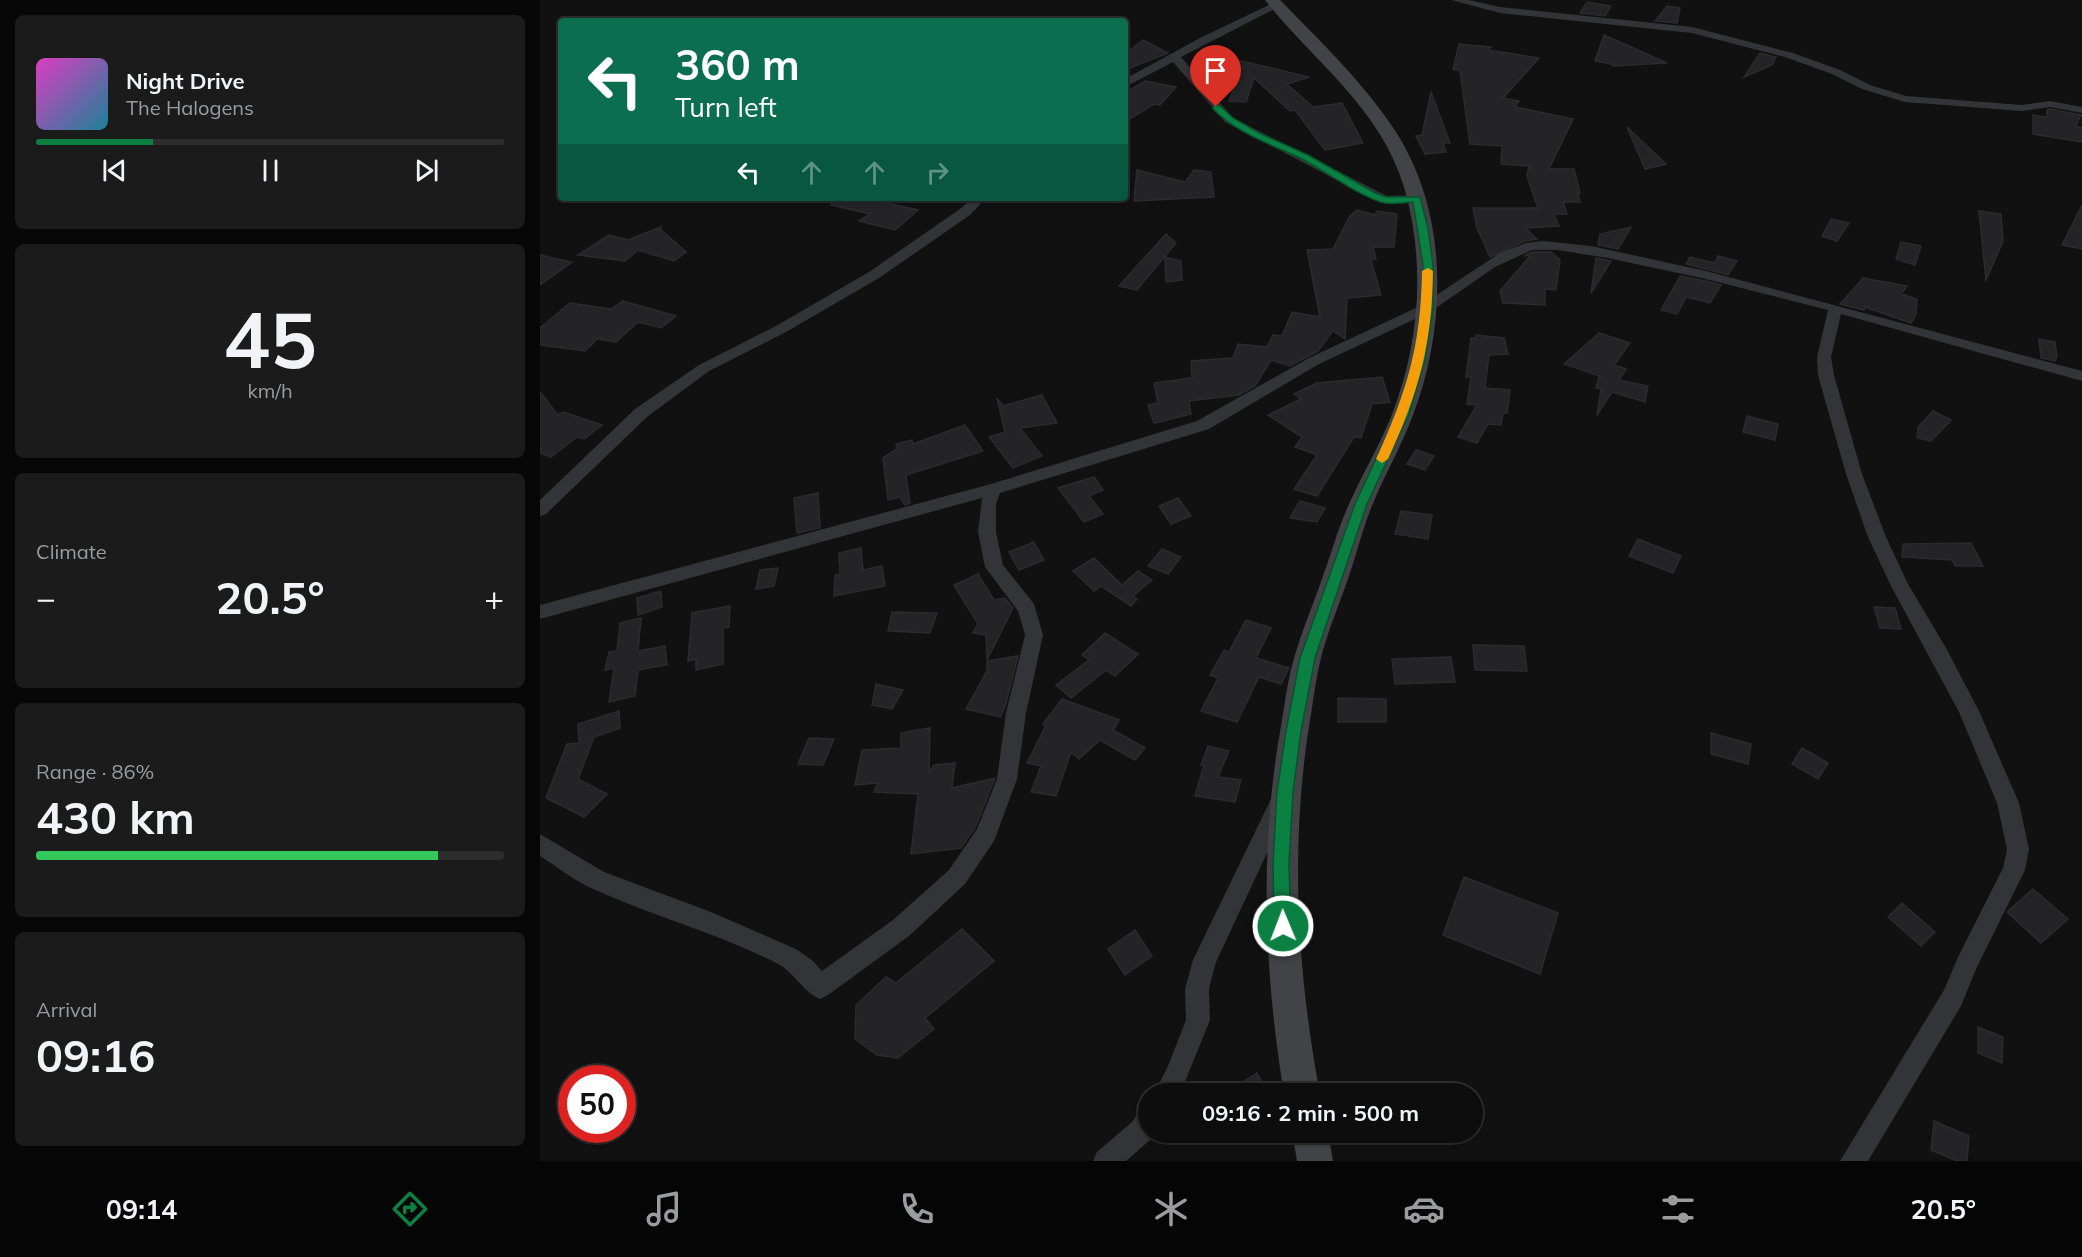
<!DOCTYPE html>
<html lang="en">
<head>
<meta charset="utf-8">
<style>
  body { margin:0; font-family:Mulish,sans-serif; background:#1b1b1c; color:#f1f3f6; height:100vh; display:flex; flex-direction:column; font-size:22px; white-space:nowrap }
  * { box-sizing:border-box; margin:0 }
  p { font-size:20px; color:#9a9c9e }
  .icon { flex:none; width:33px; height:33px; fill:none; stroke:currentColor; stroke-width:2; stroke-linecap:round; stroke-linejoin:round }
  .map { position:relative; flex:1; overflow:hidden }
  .panel { display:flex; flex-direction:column; gap:15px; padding:15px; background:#070708; width:540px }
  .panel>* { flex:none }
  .hud { position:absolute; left:18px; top:18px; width:570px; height:183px; border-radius:6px; box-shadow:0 2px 4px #0004,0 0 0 2px #2d2d2e; background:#0b6e4f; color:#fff; overflow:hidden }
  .speed { position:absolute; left:18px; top:1065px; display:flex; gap:12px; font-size:30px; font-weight:700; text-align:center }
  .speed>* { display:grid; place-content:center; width:78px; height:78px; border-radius:50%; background:#0d0d0e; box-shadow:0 2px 4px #0004,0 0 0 2px #2d2d2e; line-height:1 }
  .speed .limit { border:9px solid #d22; background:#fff; color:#111 }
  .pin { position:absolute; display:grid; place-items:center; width:51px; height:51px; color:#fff; margin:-62px -26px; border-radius:50% 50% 50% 0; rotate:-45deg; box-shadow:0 0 6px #0007 }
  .pin .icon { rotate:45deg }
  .me { position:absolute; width:66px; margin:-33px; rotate:359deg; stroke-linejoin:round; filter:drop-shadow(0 0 4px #0008) }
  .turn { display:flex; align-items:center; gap:21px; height:126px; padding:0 18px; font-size:27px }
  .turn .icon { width:78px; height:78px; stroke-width:2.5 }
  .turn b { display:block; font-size:42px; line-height:51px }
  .lanes { display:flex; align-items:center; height:57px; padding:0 18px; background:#0003; justify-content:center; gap:30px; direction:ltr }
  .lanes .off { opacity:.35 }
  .big { font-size:45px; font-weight:700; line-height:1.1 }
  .panel .widget { flex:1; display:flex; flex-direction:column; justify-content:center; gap:9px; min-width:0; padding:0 21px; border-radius:9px; background:#1b1b1c }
  .panel .dial { align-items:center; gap:0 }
  .dial b { font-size:78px; line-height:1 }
  .song { display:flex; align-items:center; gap:18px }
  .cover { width:72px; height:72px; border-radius:9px; background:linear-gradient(135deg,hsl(310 70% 55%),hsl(190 70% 35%)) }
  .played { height:6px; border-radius:3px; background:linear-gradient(90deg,#0b8043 25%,#2d2d2e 25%) }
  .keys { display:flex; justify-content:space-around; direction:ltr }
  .heat { display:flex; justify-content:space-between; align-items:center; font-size:33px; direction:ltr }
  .charge { height:9px; border-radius:4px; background:linear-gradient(90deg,#34c759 86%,#2d2d2e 0) }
  .trip { position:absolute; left:598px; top:1083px; width:345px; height:60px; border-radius:30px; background:#0d0d0e; box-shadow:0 2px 4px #0004,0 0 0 2px #2d2d2e; font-weight:700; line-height:60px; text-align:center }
  .menu { display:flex; height:96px; justify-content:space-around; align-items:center; background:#050506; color:#9a9c9e }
  .menu .icon { width:42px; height:42px }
  .menu .selected { color:#0b8043 }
  .menu b { font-size:27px; color:#f1f3f6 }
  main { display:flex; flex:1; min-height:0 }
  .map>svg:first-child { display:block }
  .building { fill:#242426; stroke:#2b2b2e; stroke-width:1.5 }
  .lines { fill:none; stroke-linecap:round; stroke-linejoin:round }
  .minor { fill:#333437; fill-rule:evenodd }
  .secondary { fill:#414347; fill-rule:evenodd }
  .route { fill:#0b8043; stroke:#07532c; stroke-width:1.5 }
  .slow { fill:#f59e0b }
</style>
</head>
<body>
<main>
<section class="panel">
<div class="widget">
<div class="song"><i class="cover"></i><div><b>Night Drive</b><p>The Halogens</p></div></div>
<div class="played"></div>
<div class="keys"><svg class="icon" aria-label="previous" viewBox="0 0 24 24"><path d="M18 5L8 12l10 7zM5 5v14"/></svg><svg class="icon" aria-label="pause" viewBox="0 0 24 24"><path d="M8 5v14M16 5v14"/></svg><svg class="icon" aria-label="next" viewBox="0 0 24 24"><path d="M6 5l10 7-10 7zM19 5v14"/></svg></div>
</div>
<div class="widget dial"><b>45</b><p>km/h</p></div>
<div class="widget"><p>Climate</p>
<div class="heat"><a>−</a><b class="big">20.5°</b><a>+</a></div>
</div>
<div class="widget"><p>Range · 86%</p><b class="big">430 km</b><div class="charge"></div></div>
<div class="widget"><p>Arrival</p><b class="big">09:16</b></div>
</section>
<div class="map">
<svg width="1542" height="1161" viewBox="0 0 1542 1161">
  <rect width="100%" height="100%" fill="#111112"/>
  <!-- building -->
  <path class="building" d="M1047,2L1071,6L1065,16L1040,13Z
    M1127,6L1140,8L1137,23L1115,21Z
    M1064,35L1127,63L1073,66L1071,64L1055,61Z
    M603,40L628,53L585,70V54Z
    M919,44L951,47L948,50L999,58L963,98L979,101L975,107L1033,119L1009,169H1034L1040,193H1038L1040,202H1023L1027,214H1014L1019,226L985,228L997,239L985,241L950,257L937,228L933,208H998L987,176L989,166L961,164L962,146L930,144L920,71L913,69Z
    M1220,53L1236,57L1232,65L1204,77Z
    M693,59L769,77L747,84L773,107L802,103L823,143L785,150L755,110L750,111L714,78L706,102L689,101L702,67Z
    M605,81L636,87L620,105L614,104L585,122V93Z
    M891,92L910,143H903L906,152L885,154L876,136L882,135Z
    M1510,109L1541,115L1536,126L1542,128V142L1493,134V115L1507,117V110Z
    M1087,127L1126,164L1105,169Z
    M597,170L645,182L654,170L671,172L674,197L594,201Z
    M292,198H353L347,203L378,210L355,230L319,221L330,214L291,205Z
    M1542,205V249L1522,245Z
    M817,210L835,215L837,211L857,214L854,247H833L836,259L831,260L841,295L807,298L805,339L793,331L778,351L750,366L731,360L715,386L699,395L649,401L651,414L614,423L608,405L618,403L614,383L652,378L651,361L693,358L698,344L727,347L733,335L742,336L752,312L780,317L767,250L793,249L810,216Z
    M1439,211L1461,214L1463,241L1446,280Z
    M1291,219L1309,223L1297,241L1282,236Z
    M121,227L120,229L146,252L134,261L98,250L85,261L38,255L69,235L88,240Z
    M1091,227L1078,249L1058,245L1060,234Z
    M626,234L636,243L597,290L579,286Z
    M1361,242L1381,246L1375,265L1356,259Z
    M992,252H1011L1020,260L1016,290L1005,289V305L963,303L960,291L991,255L984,256Z
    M0,255L32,262L0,285Z
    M1178,256L1197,261L1188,275L1146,264L1150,257L1175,263Z
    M625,257L641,261L642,280L626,282Z
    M1056,258L1071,261L1051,293Z
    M1140,276L1165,281L1181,285L1170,303L1146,297L1137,314L1121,310Z
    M1323,278L1367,286L1361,294L1377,299L1376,314L1371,323L1325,307L1324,310L1300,304Z
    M83,301L136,316L121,328L98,322L76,342L57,339L45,351L0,345V328L30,303L71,309Z
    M1059,333L1090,343L1074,365L1086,369L1079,380L1108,386L1105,402L1072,392L1057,415L1061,389L1056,388L1059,377H1063L1024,364Z
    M936,335L964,338L968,354L949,355L945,388L970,390L967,413H963L961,425L948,424L937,443L918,437L937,405L927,404L931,377H926L931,338H936Z
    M1499,339L1515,342L1517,357L1515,361L1501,358Z
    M842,377L850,402L832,404L821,438L814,437L777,496L754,489L777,455L755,447L762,437L728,415L761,399L754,394L777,383Z
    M0,392L18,415L23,412L62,425L44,439L37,437L11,457L0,453Z
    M502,395L517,423L480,428L502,456L473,468L449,437L465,432L457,398L463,406Z
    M1393,411L1411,420L1391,441L1377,438L1378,427Z
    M1207,416L1238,424L1235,440L1203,432Z
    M425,425L443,451L366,475L370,503L365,505L360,497L348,500L343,458L357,449L356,444L372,440L373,444Z
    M876,450L894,456L885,470L867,464Z
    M554,477L563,490L549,496L563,514L544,522L518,488Z
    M278,493L280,528L257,533L254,498Z
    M638,498L651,516L631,524L619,506Z
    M760,501L785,508L777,522L750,518Z
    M861,511L892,515L888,539L855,534Z
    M1098,539L1141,556L1133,573L1089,556Z
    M494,542L504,560L479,570L469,552Z
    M1431,543L1443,566H1415L1412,560L1362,557L1363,544Z
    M321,548L323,570L342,566L345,586L294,596L295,575L300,574L299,553Z
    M622,549L641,557L628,574L608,566Z
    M554,558L582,585L598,571L612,580L593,596L597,599L591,606L561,586L554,591L533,571Z
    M238,568L234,586L216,589L220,570Z
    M438,574L454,600L465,598L473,608L447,660L446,635L433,633L438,624L414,585Z
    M121,591L122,607L98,615L97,598Z
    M190,606L189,627L183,628V664L156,670V659L148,661L152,613Z
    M1334,607L1355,608L1361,629L1340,628Z
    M352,612L397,613L390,633L348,631Z
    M101,618L98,651L125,646L127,665L98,670L95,696L69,702L74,668L65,670L69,652L77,651L80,623Z
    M706,620L731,628L716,658L749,668L741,684L719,677L697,722L661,711L678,678L670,675L684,650L689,652Z
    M565,633L598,654L575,676L566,670L531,698L516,685L549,660L542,655Z
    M933,645L984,646L987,671L935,670Z
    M478,656L465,707L460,717L426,709L447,671V661Z
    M911,657L915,682L855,684L852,659Z
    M336,684L363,690L352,709L332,705Z
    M798,698L846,699V722H798Z
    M522,699L579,720L573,730L605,748L595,760L560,740L539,759L531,752L516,796L491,792L501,766L487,763L506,725L503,724Z
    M79,711L80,728L54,737L38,779L67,794L44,817L6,798L27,744L39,743L38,724Z
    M390,728L389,773L394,765L415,763L412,788L455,778L435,828L421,848L371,854L378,794L334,792L338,783L315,785L322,750L361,748V733Z
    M1171,733L1211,744L1208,764L1171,754Z
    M269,738L294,739L283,765L258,764Z
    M668,746L689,751L678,777L701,780L695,802L655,796L664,765H661Z
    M1262,748L1288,763L1278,779L1252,764Z
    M924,877L1018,913L1000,974L903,935Z
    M1493,889L1528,919L1501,943L1467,912Z
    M1362,903L1395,932L1381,946L1348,917Z
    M422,929L454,961L385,1018L394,1029L358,1058L337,1055L315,1039L316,1005L346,977L356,983Z
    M595,930L612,956L585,975L568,949Z
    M1438,1027L1463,1037L1462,1063L1438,1053Z
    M717,1073L728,1094H683Z
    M1394,1121L1429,1136L1427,1161H1417L1391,1150Z"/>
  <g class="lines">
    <!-- minor -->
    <path class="minor" d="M911,0H929L960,7L1152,27L1253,53L1300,70L1330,85L1366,96L1482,105L1510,101L1542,107V113L1510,107L1482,111L1365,102L1322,89L1292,74L1245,57L1152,33L960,13Z
      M733,3L742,5L641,57L693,118L847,196L877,195L881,196L883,199L881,202L841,203L685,122L633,62L585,87V79L662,37Z
      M433,198H446L430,215L339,278L246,332L169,371L107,417L6,514L0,516V500L95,409L159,365L236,326L329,272L420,209Z
      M1003,241L1051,246L1166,271L1542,371V381L1301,314L1291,357L1294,375L1322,474L1346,537L1368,584L1406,648L1439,711L1479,803L1489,849L1485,870L1436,969L1421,1006L1328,1161H1300L1404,990L1419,955L1463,868L1467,849L1457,803L1419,712L1351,586L1328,537L1306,474L1278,375L1277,357L1288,310L1166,279L1068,258L1017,250H992L955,267L890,312L779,364L669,429L460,493L456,504V532L463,565L494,604L503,635L486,713L477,779L454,841L425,884L369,936L288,995L280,999C263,992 255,973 238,964C178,933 112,916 51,888C33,880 16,866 0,856V834L64,872L171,912L256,949L273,961L282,971L353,920L409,870L437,829L457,779L466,713L485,635L478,611L445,567L438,532L442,498L0,619V605L451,484L657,421L769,358L880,306L960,253L986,243Z
      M740,793L747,795L751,802L676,962L669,989L670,1020L640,1094H614L628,1066L646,1020L645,989L653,960L733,795Z
      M609,1106V1132H615L610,1140L586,1161H553L557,1152L592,1122L600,1110Z"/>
    <!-- secondary -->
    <path class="secondary" d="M725,0H740C781,42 824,83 856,132C909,215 907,326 873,415C862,445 846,472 834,501C824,524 818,549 810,573C800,603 787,632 780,662C775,683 773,705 769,726C750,849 757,971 780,1094H744C724,971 719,848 741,726C745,704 747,683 753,662C761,632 774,603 784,573C793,549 799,525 810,502C823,473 839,446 851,417C880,344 886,263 864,187C840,107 774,62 725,0Z
      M752,1132H788L793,1161H757Z"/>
  </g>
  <!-- route -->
  <path class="route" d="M673,105H679L693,118L721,134L768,155L835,193L846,197H880L888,228L893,265V308L885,360L869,414L827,504L775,658L761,731L753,792L749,864L751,926L749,932L743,934L737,932L734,926L733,864L737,792L746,731L760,658L815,504L857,414L874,360L882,308L883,265L873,202C864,203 853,204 845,203C825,200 782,169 762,159C731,144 698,134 673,109Z"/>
  <!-- slow -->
  <path class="slow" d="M888,268L893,271C892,345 879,392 848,459L842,463L836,459C867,392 881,345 882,271Z"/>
</svg>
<div class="speed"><div class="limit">50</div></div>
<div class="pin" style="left:676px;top:107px;background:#d93025"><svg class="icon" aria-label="arrive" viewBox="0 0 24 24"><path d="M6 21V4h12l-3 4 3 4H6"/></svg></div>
<svg class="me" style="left:743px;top:926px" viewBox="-20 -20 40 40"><circle r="17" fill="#0b8043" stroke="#fff" stroke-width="3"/><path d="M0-11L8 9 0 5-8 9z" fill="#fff"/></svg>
<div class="trip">09:16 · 2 min · 500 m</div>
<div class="hud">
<div class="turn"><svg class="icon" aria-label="left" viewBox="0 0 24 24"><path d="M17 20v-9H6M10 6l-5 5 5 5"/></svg><div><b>360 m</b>Turn left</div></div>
<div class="lanes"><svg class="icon" aria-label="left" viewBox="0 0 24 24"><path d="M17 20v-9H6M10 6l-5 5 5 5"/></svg><svg class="icon off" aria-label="ahead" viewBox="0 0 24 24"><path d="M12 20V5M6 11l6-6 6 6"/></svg><svg class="icon off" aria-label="ahead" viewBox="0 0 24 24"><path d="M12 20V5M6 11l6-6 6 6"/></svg><svg class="icon off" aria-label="right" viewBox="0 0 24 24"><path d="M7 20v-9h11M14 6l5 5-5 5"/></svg></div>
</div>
</div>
</main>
<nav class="menu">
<b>09:14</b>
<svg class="icon selected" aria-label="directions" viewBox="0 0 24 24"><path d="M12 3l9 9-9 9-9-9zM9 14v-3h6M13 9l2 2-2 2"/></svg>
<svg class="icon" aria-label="music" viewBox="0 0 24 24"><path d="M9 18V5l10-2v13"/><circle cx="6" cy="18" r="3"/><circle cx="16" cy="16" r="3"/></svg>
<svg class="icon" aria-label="phone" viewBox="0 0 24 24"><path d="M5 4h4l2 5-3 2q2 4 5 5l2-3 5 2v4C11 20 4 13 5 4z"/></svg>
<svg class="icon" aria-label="climate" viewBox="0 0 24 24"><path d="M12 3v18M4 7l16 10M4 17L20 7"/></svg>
<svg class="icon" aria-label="car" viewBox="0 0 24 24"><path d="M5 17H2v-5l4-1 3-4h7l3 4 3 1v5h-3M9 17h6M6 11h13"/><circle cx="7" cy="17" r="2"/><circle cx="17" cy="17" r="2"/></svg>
<svg class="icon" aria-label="filters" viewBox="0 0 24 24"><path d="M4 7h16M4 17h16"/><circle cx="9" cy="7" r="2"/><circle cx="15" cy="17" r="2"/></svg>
<b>20.5°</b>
</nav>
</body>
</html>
